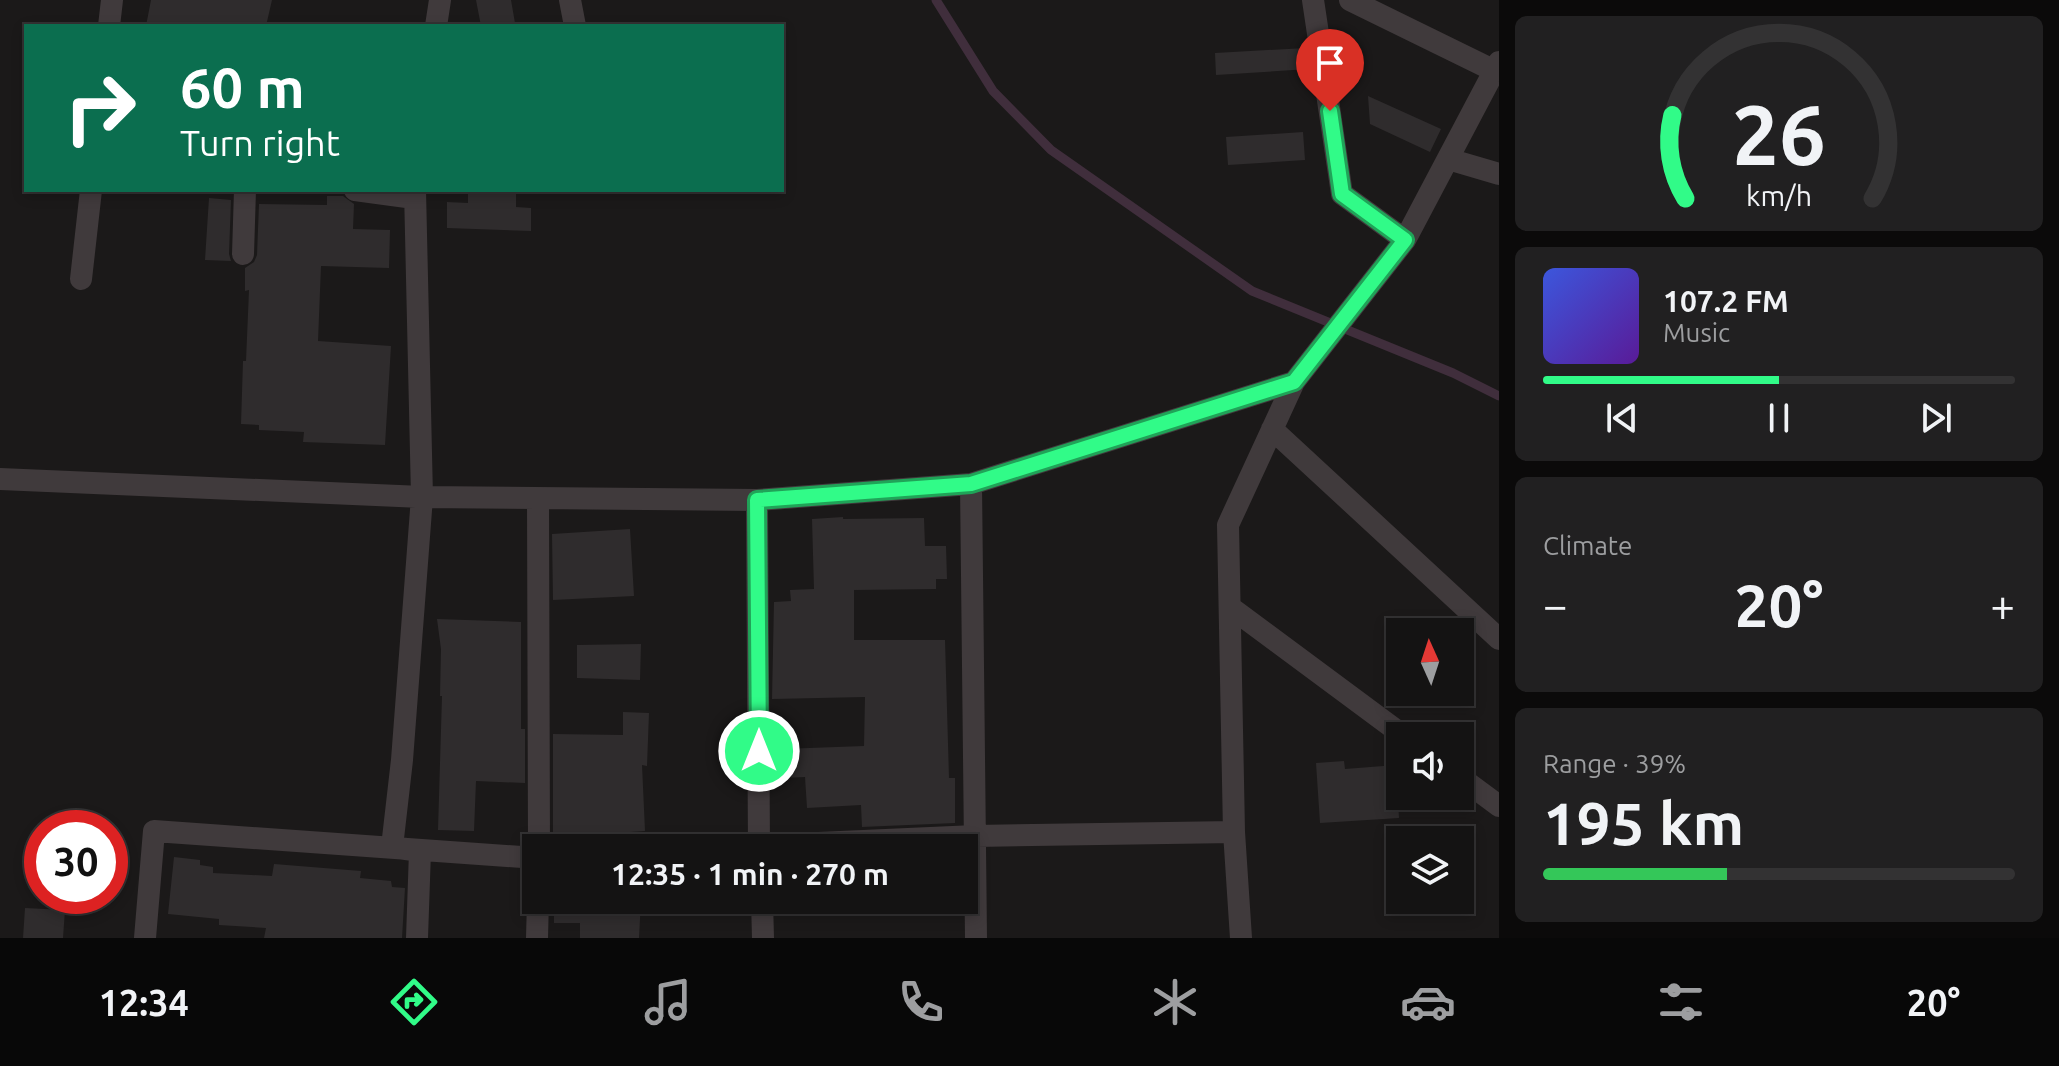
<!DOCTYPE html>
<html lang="en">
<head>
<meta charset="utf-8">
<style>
  body { margin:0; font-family:Ubuntu,sans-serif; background:#212021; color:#f1f3f6; height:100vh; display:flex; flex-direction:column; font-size:30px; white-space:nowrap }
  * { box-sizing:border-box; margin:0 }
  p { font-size:26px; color:#9d9ea0 }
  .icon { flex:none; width:44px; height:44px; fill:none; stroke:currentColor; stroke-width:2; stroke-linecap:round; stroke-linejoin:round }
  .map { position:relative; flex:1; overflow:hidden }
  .sheet { display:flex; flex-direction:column; gap:16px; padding:16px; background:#0b0a0a; width:560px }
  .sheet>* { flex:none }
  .banner { position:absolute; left:24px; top:24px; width:760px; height:168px; border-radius:0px; box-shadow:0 4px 12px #0003,0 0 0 2px #333233; background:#0b6e4f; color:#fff; overflow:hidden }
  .needle { width:52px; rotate:357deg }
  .controls { position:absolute; left:1386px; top:618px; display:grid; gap:16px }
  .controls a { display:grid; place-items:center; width:88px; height:88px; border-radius:0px; background:#141313; box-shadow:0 4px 12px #0003,0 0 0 2px #333233; font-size:40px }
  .speed { position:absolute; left:24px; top:810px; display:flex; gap:16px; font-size:40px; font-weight:700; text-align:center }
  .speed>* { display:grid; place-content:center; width:104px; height:104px; border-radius:50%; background:#141313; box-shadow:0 4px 12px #0003,0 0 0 2px #333233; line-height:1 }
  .speed .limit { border:12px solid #d22; background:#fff; color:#111 }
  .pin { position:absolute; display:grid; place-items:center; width:68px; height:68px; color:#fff; margin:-82px -34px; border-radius:50% 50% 50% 0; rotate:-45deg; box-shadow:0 0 8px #0007 }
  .pin .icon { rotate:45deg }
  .me { position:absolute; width:88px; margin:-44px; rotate:0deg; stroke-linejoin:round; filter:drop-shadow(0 0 6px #0008) }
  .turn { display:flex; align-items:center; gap:28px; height:168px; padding:0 24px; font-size:36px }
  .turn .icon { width:104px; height:104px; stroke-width:2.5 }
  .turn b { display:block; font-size:56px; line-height:68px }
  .big { font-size:60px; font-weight:700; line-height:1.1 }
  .sheet .widget { flex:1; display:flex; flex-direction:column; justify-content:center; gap:12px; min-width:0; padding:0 28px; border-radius:12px; background:#212021 }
  .sheet .dial { align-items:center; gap:0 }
  .dial svg { height:208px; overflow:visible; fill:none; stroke:#333233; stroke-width:7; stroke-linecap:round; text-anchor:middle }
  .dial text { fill:#f1f3f6; stroke:none }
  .song { display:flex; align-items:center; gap:24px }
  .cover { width:96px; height:96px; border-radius:12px; background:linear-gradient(135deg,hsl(230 70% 55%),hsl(270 70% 35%)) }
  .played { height:8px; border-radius:4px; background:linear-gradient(90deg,#31fb88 50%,#333233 50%) }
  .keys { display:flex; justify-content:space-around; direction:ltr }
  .heat { display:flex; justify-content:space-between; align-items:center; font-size:44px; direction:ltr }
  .charge { height:12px; border-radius:6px; background:linear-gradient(90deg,#34c759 39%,#333233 0) }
  .trip { position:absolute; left:522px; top:834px; width:456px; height:80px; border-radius:0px; background:#141313; box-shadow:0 4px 12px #0003,0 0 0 2px #333233; font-weight:700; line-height:80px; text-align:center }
  .menu { display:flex; height:128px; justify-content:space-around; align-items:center; background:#080808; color:#9d9ea0 }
  .menu .icon { width:56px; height:56px }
  .menu .current { color:#31fb88 }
  .menu b { font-size:36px; color:#f1f3f6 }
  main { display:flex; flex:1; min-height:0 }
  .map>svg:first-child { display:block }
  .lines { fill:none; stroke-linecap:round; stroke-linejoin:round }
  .stream { stroke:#402e3c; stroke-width:9 }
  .building { fill:#2f2c2d }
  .street { stroke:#403a3c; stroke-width:22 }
  .route-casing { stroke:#20a358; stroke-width:20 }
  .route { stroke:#31fb88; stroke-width:14 }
</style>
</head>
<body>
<main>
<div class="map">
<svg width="1499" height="938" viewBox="0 0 1499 938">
  <rect width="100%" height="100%" fill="#1b1919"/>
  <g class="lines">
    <!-- stream -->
    <path class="stream" d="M936,0L993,91L1051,150L1252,291L1453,373L1499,396"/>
  </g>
  <!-- building -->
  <path class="building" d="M151,0H272L266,26H146Z
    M476,0H511L515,23L481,26Z
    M1306,48L1309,69L1216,75L1215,53Z
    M1368,96L1441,129L1430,152L1370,124Z
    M1303,132L1305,160L1228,165L1226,137Z
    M468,190H516V207L531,208V231L447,228V202L468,203Z
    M327,196H343L354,204L353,229L390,230L389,268L321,266L318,341L391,346L385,445L303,442L304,432L259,430V425L241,424L243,361H246L249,290L245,291V268L254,262L257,255L259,204L327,205Z
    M209,198L231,200L229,254L231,261L205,260Z
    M843,517V519L924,518L925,546H946L947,579H936V589L854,590V640H945L949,778H955V823L862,827L861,805L807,808L805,777L783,778L782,749L864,746L865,697L772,699L774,602L791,601L790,590L814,589L812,519Z
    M630,529L634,596L553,600L552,534Z
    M437,619L521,622V729H525V783L476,781L474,831L438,830L442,696H440L441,649Z
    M641,644L640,680L577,678V645Z
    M623,712L649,713L647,766L642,765L645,831L601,834L553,832V734L623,735Z
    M1344,761L1345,769L1396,765L1399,818L1320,823L1316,763Z
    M174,857L200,860V865L213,867V873L272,876L274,864L361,871L360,878L391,881L392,887L405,888L402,938H264L266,928L219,925V919L168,914Z
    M554,900H641L639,938H580V923H554Z
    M25,908L65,910L63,938H23Z"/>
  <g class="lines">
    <!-- street -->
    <path class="street" d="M570,0L575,26
      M1313,0L1342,194L1405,240
      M1350,0L1495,71
      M109,26L112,0
      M436,26L440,0
      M1448,159L1499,174
      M355,190L414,198
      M415,190L422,497L402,760L392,847L420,851L417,938
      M243,254L245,190
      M81,279L91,190
      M1272,429L1499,639
      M0,479L422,497L757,500L971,484L1294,382
      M971,484L976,938
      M538,499L539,848
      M757,500L759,848
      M1230,607L1404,736
      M1460,777L1499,806
      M704,848L975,836L1234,832
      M762,900L763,938
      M145,938L154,831L536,858
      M537,938L538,900
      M1241,938L1234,832L1228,525L1294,382L1405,240L1499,62"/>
  </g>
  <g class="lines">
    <!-- route casing -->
    <g class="route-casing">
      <path id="route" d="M759,751L757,500L971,484L1294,382L1405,240L1342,194L1330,111"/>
    </g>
    <!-- route -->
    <use href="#route" class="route"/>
  </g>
</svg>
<div class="controls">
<a><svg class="needle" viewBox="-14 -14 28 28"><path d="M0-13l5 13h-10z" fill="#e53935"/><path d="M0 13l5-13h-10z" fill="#9d9ea0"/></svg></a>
<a><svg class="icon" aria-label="sound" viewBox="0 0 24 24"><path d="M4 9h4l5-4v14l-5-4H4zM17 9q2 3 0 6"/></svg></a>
<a><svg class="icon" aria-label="layers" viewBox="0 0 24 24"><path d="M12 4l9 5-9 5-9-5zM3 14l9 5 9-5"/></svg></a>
</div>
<div class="speed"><div class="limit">30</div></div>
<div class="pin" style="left:1330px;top:111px;background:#d93025"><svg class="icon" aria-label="arrive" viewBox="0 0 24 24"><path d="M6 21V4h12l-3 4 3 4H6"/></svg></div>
<svg class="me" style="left:759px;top:751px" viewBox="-20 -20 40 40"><circle r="17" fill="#31fb88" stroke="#fff" stroke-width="3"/><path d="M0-11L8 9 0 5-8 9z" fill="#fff"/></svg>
<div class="trip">12:35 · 1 min · 270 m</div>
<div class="banner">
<div class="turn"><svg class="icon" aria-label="right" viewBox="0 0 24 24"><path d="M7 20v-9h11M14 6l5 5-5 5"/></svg><div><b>60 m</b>Turn right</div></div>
</div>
</div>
<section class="sheet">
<div class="widget dial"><svg viewBox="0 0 100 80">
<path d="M14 69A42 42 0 1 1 86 69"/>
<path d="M14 69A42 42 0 0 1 9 37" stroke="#31fb88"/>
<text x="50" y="56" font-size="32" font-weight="700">26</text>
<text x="50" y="72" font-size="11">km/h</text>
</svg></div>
<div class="widget">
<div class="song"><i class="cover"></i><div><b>107.2 FM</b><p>Music</p></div></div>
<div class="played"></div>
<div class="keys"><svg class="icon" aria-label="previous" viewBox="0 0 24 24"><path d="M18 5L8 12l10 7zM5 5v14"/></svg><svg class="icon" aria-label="pause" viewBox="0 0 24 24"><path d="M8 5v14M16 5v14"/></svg><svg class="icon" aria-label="next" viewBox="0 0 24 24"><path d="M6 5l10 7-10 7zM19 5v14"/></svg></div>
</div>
<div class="widget"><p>Climate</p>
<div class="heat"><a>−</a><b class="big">20°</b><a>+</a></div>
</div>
<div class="widget"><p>Range · 39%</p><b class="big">195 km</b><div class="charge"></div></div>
</section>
</main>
<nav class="menu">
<b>12:34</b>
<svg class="icon current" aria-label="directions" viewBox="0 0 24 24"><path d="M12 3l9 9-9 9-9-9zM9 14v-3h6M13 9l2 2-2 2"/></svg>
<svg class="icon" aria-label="music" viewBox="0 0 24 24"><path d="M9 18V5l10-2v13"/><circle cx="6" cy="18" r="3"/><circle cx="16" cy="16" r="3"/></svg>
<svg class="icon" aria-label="phone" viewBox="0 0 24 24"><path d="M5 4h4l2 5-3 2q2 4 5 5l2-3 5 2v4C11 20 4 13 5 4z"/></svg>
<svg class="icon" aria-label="climate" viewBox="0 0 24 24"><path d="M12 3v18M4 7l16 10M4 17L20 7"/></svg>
<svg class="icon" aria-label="car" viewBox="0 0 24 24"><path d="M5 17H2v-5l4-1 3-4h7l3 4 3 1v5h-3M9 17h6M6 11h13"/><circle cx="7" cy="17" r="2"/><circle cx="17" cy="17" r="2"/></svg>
<svg class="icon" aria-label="filters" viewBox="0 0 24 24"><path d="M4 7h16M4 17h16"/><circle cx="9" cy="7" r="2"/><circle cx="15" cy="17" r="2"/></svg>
<b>20°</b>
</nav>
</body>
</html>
